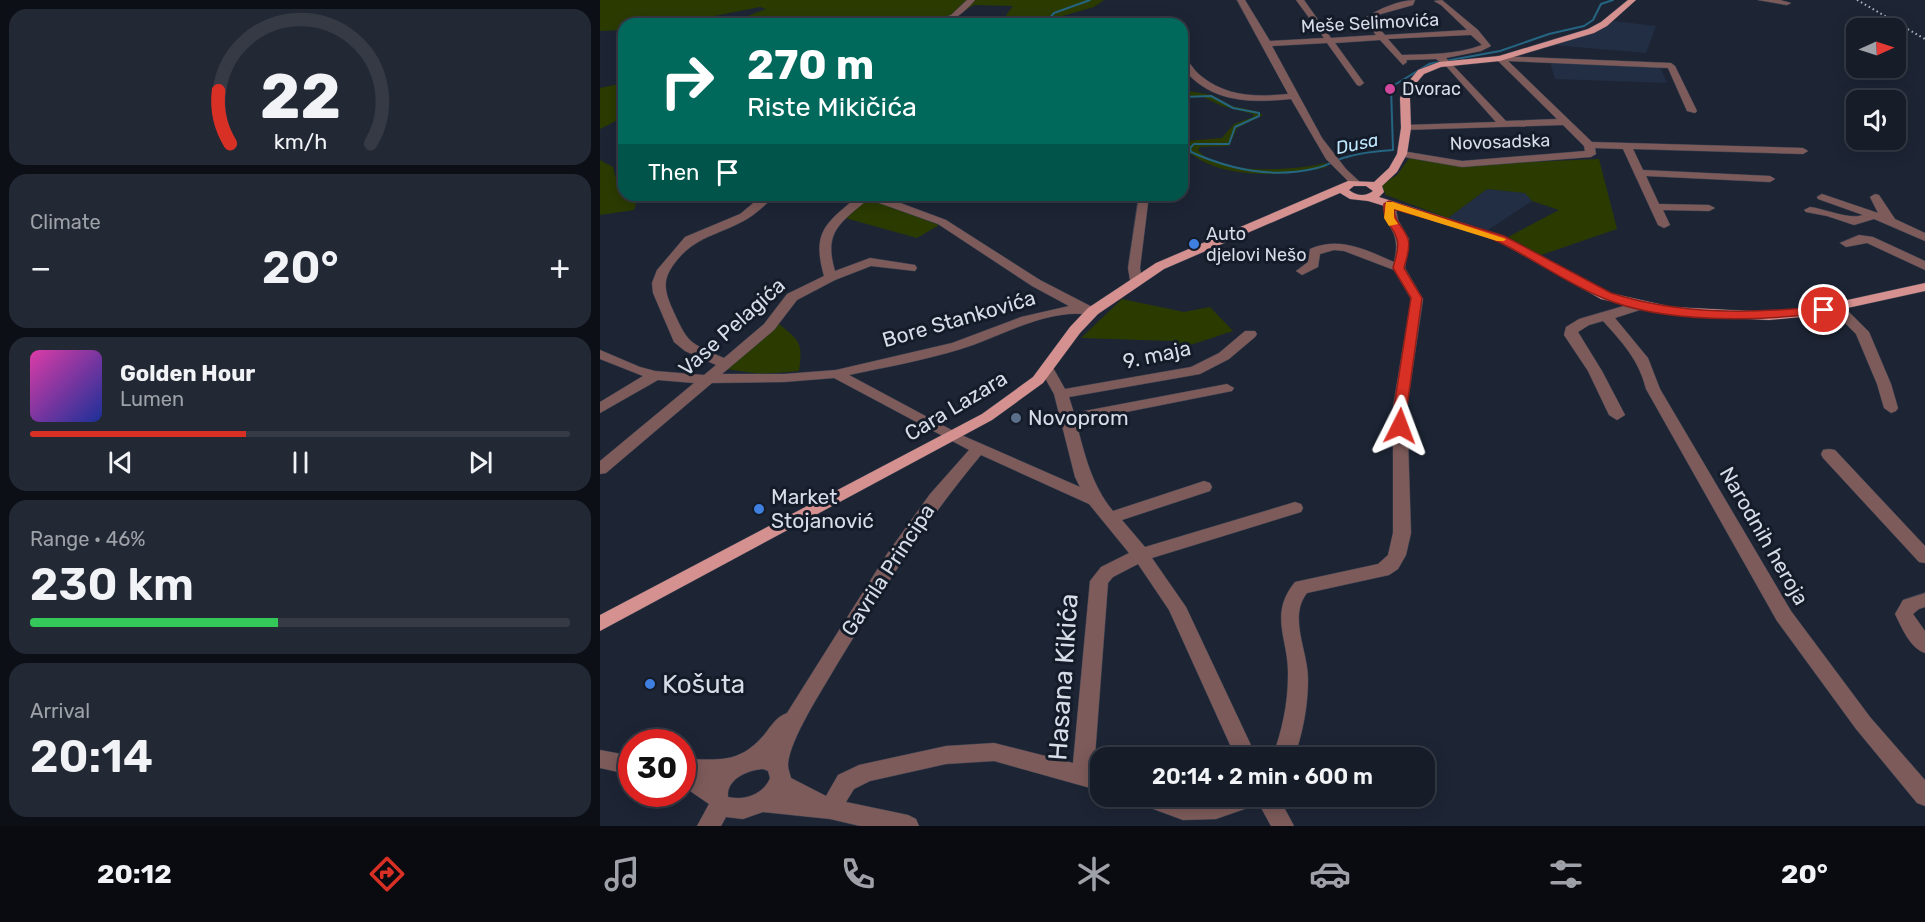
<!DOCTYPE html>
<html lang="en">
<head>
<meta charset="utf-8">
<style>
  body { margin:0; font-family:Rubik,sans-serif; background:#232934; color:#f1f3f6; height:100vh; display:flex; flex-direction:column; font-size:22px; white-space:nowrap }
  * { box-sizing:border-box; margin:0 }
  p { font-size:20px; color:#9ea1a8 }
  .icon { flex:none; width:33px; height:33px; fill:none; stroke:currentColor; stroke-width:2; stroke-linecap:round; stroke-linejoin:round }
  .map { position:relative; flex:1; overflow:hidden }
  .panel { display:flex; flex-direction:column; gap:9px; padding:9px; background:#0c0f16; width:600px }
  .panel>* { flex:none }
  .guide { position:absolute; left:18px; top:18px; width:570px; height:183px; border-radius:18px; box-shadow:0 3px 15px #0003,0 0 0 2px #353a45; background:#00695c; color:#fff; overflow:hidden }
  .needle { width:39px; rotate:87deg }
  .fabs { position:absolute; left:1246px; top:18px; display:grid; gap:12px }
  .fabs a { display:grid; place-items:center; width:60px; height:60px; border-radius:12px; background:#161c28; box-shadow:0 3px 15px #0003,0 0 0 2px #353a45; font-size:30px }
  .speed { position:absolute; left:18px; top:729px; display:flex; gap:12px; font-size:30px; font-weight:700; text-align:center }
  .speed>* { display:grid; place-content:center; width:78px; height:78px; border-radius:50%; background:#161c28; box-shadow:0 3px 15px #0003,0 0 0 2px #353a45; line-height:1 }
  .speed .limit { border:9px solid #d22; background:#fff; color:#111 }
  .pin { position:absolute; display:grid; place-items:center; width:51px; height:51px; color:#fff; margin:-26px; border:3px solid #fff; border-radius:50%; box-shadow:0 2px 6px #0007 }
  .me { position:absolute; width:66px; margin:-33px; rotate:3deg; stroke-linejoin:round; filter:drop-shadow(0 0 4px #0008) }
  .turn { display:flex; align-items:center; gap:21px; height:126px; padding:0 30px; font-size:27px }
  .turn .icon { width:78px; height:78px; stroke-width:2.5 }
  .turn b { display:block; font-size:42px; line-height:51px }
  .then { display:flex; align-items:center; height:57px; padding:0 30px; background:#0003; gap:12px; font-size:22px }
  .big { font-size:45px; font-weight:600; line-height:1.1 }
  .panel .card { flex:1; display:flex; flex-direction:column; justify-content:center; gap:9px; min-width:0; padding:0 21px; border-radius:18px; background:#232934 }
  .panel .dial { align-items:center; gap:0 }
  .dial svg { height:156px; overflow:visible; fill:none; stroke:#353a45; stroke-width:7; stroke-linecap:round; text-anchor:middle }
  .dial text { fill:#f1f3f6; stroke:none }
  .song { display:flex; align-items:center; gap:18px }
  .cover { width:72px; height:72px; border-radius:9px; background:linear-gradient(135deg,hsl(320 70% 55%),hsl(230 70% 35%)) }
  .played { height:6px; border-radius:3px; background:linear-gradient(90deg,#d93025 40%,#353a45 40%) }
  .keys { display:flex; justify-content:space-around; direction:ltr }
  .heat { display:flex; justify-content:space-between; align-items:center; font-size:33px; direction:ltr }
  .charge { height:9px; border-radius:4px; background:linear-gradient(90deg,#34c759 46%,#353a45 0) }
  .trip { position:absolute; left:490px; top:747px; width:345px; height:60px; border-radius:18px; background:#161c28; box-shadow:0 3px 15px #0003,0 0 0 2px #353a45; font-weight:600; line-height:60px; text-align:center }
  .tab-bar { display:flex; height:96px; justify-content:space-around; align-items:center; background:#090b10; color:#9ea1a8 }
  .tab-bar .icon { width:42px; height:42px }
  .tab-bar .selected { color:#d93025 }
  .tab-bar b { font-size:27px; color:#f1f3f6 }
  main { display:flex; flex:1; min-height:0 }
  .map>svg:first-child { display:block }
  .built { fill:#222e43 }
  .green { fill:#2b3b00 }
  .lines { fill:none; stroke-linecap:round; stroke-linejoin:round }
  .stream { stroke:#256582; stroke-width:2 }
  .minor-casing { stroke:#3b4251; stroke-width:1 }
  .major-casing { stroke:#3b4251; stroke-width:1 }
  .minor { fill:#7d5b5a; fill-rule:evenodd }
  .major { fill:#d5918f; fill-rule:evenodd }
  .rail { stroke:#b0b7c2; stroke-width:2; stroke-dasharray:1.5 3; stroke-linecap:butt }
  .route { fill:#d93025; stroke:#8d1f18; stroke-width:1.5 }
  .slow { fill:#f59e0b }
  .hotel-dot { fill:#d1479c; stroke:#141c2a; stroke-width:2 }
  .shop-dot { fill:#3f7fe0; stroke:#141c2a; stroke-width:2 }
  .service-dot { fill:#5c6f8a; stroke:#141c2a; stroke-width:2 }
  .labels { text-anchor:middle; stroke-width:6; stroke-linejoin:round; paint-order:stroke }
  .far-street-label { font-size:18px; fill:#d7dde7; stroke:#141c2a }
  .far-poi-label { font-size:18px; fill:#d7dde7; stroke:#141c2a; text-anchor:start }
  .far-water-label { font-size:18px; font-style:italic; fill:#bfe8fe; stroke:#141c2a }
  .street-label { font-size:21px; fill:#d7dde7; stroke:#141c2a }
  .poi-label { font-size:21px; fill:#d7dde7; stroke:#141c2a; text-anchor:start }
  .near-street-label { font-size:26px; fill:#d7dde7; stroke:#141c2a }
  .near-poi-label { font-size:26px; fill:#d7dde7; stroke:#141c2a; text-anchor:start }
</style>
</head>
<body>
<main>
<section class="panel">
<div class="card dial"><svg viewBox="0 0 100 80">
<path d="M14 69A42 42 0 1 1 86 69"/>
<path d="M14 69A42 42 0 0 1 8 42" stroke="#d93025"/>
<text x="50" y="56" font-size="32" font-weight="700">22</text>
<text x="50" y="72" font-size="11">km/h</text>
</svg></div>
<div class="card"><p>Climate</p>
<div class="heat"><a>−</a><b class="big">20°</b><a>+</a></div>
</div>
<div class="card">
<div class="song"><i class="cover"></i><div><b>Golden Hour</b><p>Lumen</p></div></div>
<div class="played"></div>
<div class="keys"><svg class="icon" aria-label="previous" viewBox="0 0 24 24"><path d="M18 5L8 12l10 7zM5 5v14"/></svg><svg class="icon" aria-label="pause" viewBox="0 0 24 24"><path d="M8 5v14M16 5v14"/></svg><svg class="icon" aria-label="next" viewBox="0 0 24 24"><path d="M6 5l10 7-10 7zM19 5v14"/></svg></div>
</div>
<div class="card"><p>Range · 46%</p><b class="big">230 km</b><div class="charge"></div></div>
<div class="card"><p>Arrival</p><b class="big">20:14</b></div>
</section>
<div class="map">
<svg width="1325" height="826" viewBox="0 0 1325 826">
  <rect width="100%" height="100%" fill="#1d2535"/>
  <!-- built -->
  <path class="built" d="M1014,21L1056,26L1046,53L953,45L996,32Z
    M950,62L1060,67L1067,83L955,79Z
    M887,189L926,193L932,201L888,230L848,218Z"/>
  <!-- green -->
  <path class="green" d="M0,0H504L494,7L459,17L460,24H363L404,18L413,6L374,5L348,21V24H126L166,9L160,7L74,24H24V30L0,31Z
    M24,83V117L0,129V88Z
    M582,83L583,90L612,95L632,106L655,111L663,115L637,128L629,146L600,147L598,150C619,177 696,170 726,163L727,167C693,175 644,178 611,165C600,161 592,154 582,149L588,141L622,138L634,124L653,117V114L622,106L603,97L582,98Z
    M810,157L855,165L999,159L1017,229L941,255L908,237L959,210L932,201L925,193L887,189L848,218L786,195L781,185L797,175Z
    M0,160L13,167L17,182L24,184V195H39L34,210L0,215Z
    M273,200L339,225L317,238L245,218L265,201Z
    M522,299L584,312L610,307L633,331L581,348L572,341L481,338Z
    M178,323C200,342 203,341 199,371L161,374L126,369Z"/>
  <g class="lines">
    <!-- stream -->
    <path class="stream" d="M451,24L449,19L454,13L490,0
      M582,97L611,96L633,108L659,113V116L635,127L629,144H594L590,148L591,152C631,170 673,179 717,168C726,166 734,161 743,158C759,153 776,151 793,150L791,87L829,64L900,51L949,34L984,26L993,20L1001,4L1013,0"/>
    <!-- minor casing -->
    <g class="minor-casing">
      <path id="minor" d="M367,0H375C361,16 350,24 328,24L351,15Z
        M637,0H645L670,41L724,38L696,0H704L731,38L776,35L764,20L765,18C778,9 800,0 815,0L813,5L781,14L772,20L785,35L867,30L841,5L834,1L842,0L878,30L891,46L881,51L846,58L906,121L957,119L897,60V56L1071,63L1075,66L1097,111L1095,113L1087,111L1068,68L908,61L992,142L1203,148L1208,151L1203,154L1033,149L1043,170L1170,176L1175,179L1170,182L1046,176L1059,204L1109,205L1115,208L1109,211L1063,210L1070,225L1064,228L1058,225L1023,149L995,148L996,154L991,157L862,167L798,156L797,154L802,151L862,161L985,151L984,146L963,125L803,130L801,128L806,125L896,122L846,66L836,59L806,60L807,62L803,65L780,40L735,43L764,83L760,86L757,85L727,43L672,46L722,138L746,169L761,183L760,185H752L726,159L691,99C649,103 610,103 582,67V55C589,60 593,70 601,76C627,97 656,97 688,94ZM871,35L882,45C856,55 828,54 802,55L788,39Z
        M1158,0H1180L1191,3L1187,5Z
        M563,17L572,18L575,24L563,21L514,24L504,22L508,20Z
        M1222,194L1278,213L1270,197L1275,194L1279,195L1295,219L1325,233V241L1274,219L1254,225L1227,216L1206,212L1204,210L1210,207C1226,209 1249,220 1263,215L1218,199L1217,197Z
        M163,195H175C168,203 157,213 147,219C120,235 94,236 74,264C63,279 64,289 71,306C88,343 87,342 124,358L164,324L187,294L224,276C211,230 227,223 259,195H279L346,220L440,280L500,311L493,315C447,307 404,336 361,349C325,360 287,367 249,375L359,434L480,487L475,477L454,394L440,369L442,366H452L465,389L591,367L619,353L645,331H655L657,334L655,337L629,359L600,374L469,397L474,413L627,384L634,388L632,391L476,422C485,455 491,484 513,511L604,481L610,483L612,487L610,491L522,520L545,547L695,502L701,504L703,508L701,512L552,558L586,607L657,758H636L569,610L538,564L513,577L508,583L494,769L501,771V791L394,761L346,764L270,781L254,789L246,802L308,815L316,819L319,826H260L230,819L163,812L143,819L126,817L121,826H97L109,804L90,791L82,789V759C118,759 138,765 164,735C171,726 176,717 187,713L287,554L330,494L369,450L234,378L184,382L112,383L6,473L0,474V461L94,383L58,380L0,413V402L43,376L0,359V350L40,367L55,371L104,375L116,365L85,351L74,342L53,293L52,283L57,270L85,237L140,214ZM268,199L338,224L432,286L469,306L421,317L352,343L236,370L184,374H122L174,330L197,300L235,280L271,266L315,271L317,268L315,265L270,258L235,271C223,231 241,223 268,199ZM381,455L489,504L529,553L501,567L490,581L473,763L394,743L346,746L259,765L238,775L226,796L191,778C190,774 188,769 188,765C189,740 223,689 236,666C282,591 324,523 381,455ZM163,769L168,771L170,778C164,794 144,801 128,797C126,779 148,770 163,769Z
        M539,195H549L540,268L542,280L536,284L530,280L528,268Z
        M789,201L795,204L798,220L809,239L805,268L823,299L807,407L811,533L806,555L798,569L789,575L707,593C688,617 708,651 708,679C708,706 703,732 694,758H672C682,731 688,704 688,675C689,639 668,615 695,582L778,564L788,555L793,533V407L811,299L794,270L744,251L734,250L720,254L718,267L702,275L696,271L708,262L710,249C740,236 766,250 794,262C802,228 785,232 783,204Z
        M1259,235L1273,237L1325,261V270L1267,243L1246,247L1240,243Z
        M1041,301L1046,302L1047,305L1046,308L1015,318L1048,358L1060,389L1191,611L1270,717L1325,780V806L1317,803L1256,729L1177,621L1046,389C1039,360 1022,342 1003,321L989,325L978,332L1002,371L1025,415L1017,420L1009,415L988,371L964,335L966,327L979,319Z
        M1236,303L1241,304L1269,332L1291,384L1298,408L1296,411L1291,413L1284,408L1277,384L1256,334L1229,307Z
        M1229,449L1235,450L1325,546V563L1319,562L1223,458L1221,454L1223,450Z
        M1325,593V607L1319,609L1313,614L1325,631V653C1310,648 1302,628 1295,614L1303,600Z
        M0,750L32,756V775L0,768Z
        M534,796H574L583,800L623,796H678L694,826H671L659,804L616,819L583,820L537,803Z"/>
    </g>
    <!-- major casing -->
    <g class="major-casing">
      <path id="major" d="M1028,0H1036L1007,26L994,33L900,61L841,67L824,74L813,87L810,98L811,128L807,154L797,172L782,186L784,192L779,197L904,236L1010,293L1072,307L1169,312L1211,308L1325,283V291L1211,316L1169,320L1072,315L1001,299L896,240L768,201L750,199L740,193L564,269L498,314L480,333L443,383L392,420L0,631V615L382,414L433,377L470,327L488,308L556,263L748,181L774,182L789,168L797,154L801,128L800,98L805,86L818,70L839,62L899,56L988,29L1001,22ZM754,186H766L773,191C765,197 757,196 749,190Z"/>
    </g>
    <!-- minor -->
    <use href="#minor" class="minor"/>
    <!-- major -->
    <use href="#major" class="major"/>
    <!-- rail -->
    <path class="rail" d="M1257,0L1325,39"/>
  </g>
  <!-- route -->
  <path class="route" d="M789,201L904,236L1011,293C1080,315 1152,314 1224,306L1230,310L1224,313C1158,321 1064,324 1003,298C966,283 934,259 899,242C870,228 826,219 794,209C794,222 804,227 808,239C811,248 806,259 804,268L822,298L807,407V426L800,430L793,426L794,407L811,298L793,268C795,259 800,248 797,239C792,222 783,226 784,204Z"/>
  <!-- slow -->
  <path class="slow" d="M786,202H793L906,239L904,241H897L794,209V218L798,224L789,226L784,218Z"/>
  <!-- markers -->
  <circle class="hotel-dot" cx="790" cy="89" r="6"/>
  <g class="shop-dot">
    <circle cx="594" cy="244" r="6"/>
    <circle cx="159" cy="509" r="6"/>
    <circle cx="50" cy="684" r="6"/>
  </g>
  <circle class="service-dot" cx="416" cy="418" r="6"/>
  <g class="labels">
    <!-- far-street labels -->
    <g class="far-street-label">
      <text transform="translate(770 23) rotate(-3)" y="6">Meše Selimovića</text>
      <text transform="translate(900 142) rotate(-2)" y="6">Novosadska</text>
    </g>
    <!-- far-poi labels -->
    <g class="far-poi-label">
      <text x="802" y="95">Dvorac</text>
      <text x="606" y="240">Auto<tspan x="606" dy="21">djelovi Nešo</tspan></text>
    </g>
    <!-- far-water labels -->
    <g class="far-water-label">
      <text transform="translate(757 144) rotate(-12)" y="6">Dusa</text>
    </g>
    <!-- street labels -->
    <g class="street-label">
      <text transform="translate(359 319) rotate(-16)" y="7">Bore Stankovića</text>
      <text transform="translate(132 327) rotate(-42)" y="7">Vase Pelagića</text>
      <text transform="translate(557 355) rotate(-12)" y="7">9. maja</text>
      <text transform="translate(356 406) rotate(-31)" y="7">Cara Lazara</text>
      <text transform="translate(1164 536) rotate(60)" y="7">Narodnih heroja</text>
      <text transform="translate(288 570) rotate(-57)" y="7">Gavrila Principa</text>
    </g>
    <!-- poi labels -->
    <g class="poi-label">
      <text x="428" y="425">Novoprom</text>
      <text x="171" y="504">Market<tspan x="171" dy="24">Stojanović</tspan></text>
    </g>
    <!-- near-street labels -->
    <g class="near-street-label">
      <text transform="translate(463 677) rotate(-86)" y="9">Hasana Kikića</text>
    </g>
    <!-- near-poi labels -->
    <g class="near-poi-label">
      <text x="62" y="693">Košuta</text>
    </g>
  </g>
</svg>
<div class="fabs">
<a><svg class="needle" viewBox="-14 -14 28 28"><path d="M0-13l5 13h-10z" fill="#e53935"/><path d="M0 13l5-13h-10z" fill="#9ea1a8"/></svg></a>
<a><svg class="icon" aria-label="sound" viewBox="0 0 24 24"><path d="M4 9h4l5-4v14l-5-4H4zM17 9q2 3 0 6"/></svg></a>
</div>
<div class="speed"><div class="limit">30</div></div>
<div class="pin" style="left:1224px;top:310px;background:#d93025"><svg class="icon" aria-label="arrive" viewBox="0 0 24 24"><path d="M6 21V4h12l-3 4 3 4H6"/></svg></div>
<svg class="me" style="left:800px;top:426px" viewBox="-20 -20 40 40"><path d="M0-17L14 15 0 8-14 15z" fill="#d93025" stroke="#fff" stroke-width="4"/></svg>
<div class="trip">20:14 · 2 min · 600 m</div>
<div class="guide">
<div class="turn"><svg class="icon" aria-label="right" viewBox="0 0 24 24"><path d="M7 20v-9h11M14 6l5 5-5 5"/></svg><div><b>270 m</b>Riste Mikičića</div></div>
<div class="then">Then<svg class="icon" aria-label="arrive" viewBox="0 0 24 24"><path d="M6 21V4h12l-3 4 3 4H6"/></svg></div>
</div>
</div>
</main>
<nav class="tab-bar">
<b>20:12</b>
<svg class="icon selected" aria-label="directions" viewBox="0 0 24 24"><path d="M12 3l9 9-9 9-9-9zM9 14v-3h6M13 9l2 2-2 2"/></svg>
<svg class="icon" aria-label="music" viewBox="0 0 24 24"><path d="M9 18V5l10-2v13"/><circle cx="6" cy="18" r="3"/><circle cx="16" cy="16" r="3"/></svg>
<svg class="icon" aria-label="phone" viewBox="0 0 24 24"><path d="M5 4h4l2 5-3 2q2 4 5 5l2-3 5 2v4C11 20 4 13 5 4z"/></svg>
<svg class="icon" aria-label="climate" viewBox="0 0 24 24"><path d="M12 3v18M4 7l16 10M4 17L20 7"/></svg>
<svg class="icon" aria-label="car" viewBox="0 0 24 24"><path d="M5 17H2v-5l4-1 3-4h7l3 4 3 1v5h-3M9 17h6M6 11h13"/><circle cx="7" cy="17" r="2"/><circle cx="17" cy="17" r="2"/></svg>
<svg class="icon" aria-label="filters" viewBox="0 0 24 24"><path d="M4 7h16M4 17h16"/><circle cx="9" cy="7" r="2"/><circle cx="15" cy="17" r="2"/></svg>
<b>20°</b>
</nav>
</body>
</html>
